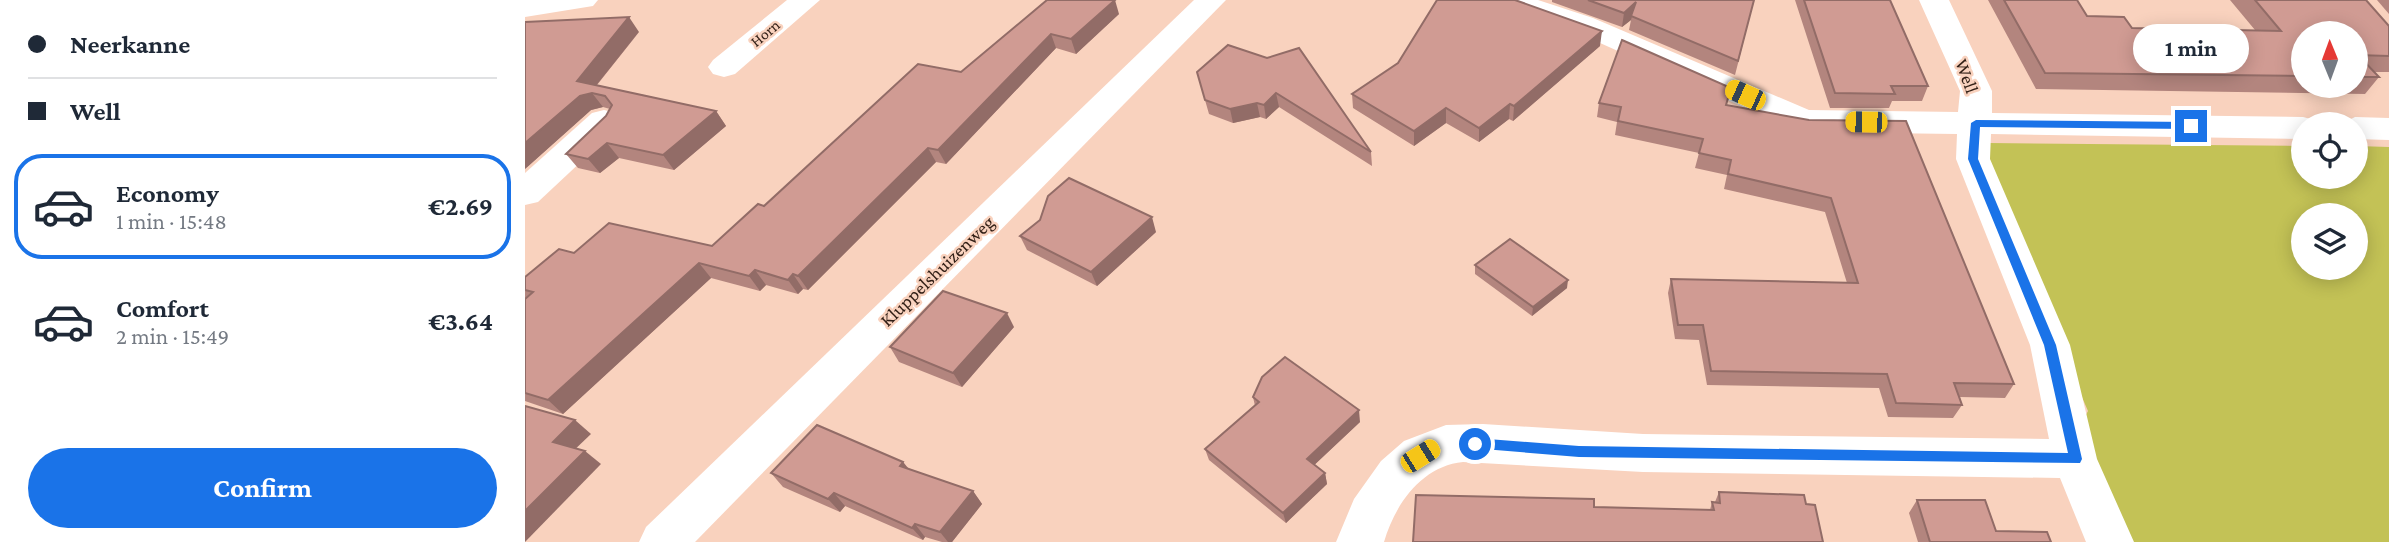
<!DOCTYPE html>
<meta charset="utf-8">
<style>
:root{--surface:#fff;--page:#f2f2f3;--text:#1f2937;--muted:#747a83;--line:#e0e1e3;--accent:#1a73e8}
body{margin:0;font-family:"Crimson Pro",serif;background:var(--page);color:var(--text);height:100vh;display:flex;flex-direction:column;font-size:26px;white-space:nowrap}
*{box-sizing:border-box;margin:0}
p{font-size:23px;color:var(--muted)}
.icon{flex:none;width:38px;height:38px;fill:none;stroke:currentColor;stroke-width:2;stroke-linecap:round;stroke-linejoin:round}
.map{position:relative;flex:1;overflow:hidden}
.drawer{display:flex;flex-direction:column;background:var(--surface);width:525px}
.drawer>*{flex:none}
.guide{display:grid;align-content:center;height:154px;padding:0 28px;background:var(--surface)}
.needle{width:46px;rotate:359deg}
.buttons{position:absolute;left:1766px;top:21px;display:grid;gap:14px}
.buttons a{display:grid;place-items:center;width:77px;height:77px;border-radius:50%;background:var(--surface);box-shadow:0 4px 18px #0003;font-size:35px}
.end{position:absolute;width:32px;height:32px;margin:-16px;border:9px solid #1a73e8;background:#fff;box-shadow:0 0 0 4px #fff}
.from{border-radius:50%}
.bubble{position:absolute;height:49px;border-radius:24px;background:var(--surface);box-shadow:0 4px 18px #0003;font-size:23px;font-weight:700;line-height:49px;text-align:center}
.car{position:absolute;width:21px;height:42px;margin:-21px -10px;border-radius:9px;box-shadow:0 0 5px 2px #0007;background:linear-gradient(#f5c518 24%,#345 0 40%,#f5c518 0 76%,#345 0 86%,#f5c518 0)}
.guide b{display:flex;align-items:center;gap:24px;height:66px;font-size:26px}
.guide b+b{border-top:2px solid var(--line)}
.guide i{width:18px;height:18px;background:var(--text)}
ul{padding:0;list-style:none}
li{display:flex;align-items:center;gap:21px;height:105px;margin:0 14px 10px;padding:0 14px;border:4px solid transparent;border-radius:28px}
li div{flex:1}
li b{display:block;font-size:26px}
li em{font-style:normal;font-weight:700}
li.current{border-color:var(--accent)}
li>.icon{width:63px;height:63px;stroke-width:1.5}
.cta{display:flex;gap:14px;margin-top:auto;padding:14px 28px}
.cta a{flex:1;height:80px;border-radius:42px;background:var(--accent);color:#fff;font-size:28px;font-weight:700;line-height:80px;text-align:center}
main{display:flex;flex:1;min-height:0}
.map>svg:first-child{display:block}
</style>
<main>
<section class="drawer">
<div class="guide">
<b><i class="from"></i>Neerkanne</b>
<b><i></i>Well</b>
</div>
<ul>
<li class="current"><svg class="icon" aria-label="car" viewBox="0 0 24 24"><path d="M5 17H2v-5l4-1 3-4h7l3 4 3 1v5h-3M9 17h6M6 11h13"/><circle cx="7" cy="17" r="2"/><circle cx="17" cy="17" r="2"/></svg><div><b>Economy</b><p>1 min · 15:48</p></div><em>€2.69</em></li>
<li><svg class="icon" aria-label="car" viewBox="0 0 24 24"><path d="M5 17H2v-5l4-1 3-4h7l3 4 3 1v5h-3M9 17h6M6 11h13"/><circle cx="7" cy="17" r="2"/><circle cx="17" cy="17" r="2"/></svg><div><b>Comfort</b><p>2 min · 15:49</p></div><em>€3.64</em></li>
</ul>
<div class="cta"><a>Confirm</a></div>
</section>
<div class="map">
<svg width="1864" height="542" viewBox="0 0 1864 542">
<rect width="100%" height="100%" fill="#f9d2be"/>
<path fill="#c3c256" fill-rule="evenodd" d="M 1463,143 L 1778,146 L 1778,177 L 1830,177 L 1831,146 L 1864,147 L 1864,542 L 1599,542 L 1551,434 L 1563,411 L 1461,176 ZM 1778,215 L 1830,215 L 1830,268 L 1778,268 Z"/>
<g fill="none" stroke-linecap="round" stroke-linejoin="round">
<g fill="#fff" fill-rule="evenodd">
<polygon points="0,0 73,0 68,6 0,17"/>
<polygon points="262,0 295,0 210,74 199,77 188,74 183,67 188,60"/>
<polygon points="669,0 701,0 170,542 114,542 121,527"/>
<path d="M 968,0 L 1013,0 L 1068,18 L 1284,110 L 1433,112 L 1435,91 L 1394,0 L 1424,0 L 1467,91 L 1467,113 L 1778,117 L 1790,120 L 1792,124 L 1778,124 L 1778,139 L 1466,134 L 1465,159 L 1545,345 L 1572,459 L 1609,542 L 1561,542 L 1535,478 L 1118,472 L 938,462 C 897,466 870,504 859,542 L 811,542 L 829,499 L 856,461 L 879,441 L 921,425 L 958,424 L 1118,434 L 1524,439 L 1505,345 L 1431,159 L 1432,134 L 1279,132 L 1267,129 L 1046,30 L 973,6 Z"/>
<polygon points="79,110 91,113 96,121 91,129 13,202 0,205 0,173 67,113"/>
<polygon points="1830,117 1864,118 1864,140 1830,139 1830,124 1816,124"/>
</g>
</g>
<g fill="#b3857e" fill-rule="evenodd">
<polygon points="522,0 594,14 551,54 531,48 421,164 411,162 283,290 278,289 273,294 241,285 235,291 186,278 38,414 0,401 0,277 49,253 187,246 239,206 436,72"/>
<polygon points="1027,0 1229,0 1210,75 1104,30 1106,20 1097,27 1027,2"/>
<polygon points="1270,0 1365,0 1403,86 1397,101 1367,101 1364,108 1305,108"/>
<path d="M 1463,0 L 1552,0 L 1562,16 L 1607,28 L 1730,30 L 1705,0 L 1841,0 L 1864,26 L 1864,72 L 1849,72 L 1854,77 L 1840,94 L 1511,89 ZM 1778,33 L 1830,33 L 1830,86 L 1778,86 Z"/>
<polygon points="1852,0 1864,0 1864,14"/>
<polygon points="114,32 72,85 191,111 201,126 149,170 94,158 75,173 53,168 41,154 81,116 85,109 78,107 66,110 0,169"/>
<polygon points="703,45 846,152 847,166 754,107 741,119 735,117 708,123 684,114 672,72"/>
<polygon points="1075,46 988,121 984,119 954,142 921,123 889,146 828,108 827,94"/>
<polygon points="1074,103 1202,105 1284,120 1489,384 1480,398 1435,397 1437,405 1428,418 1363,417 1354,388 1182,385 1174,340 1150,339 1143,293 1146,279 1322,283 1300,212 1199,189 1202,175 1170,168 1174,153 1090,135 1092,122 1072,117"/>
<polygon points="631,232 572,286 502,250 495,236"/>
<polygon points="950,265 1042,288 1007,316 950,274"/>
<polygon points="489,327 437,387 374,362 365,347"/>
<polygon points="728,397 835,422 789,465 800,473 802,484 761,523 684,460 680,449 730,406"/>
<polygon points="378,462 384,469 448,491 457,504 427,542 417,542 400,537 398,540 320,506 315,512 258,487 246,473"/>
<polygon points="1194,492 1281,504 1298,542 1069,507 1185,510 1187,502 1190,502"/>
<polygon points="1392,500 1471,531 1526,542 1393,542 1384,513"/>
</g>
<g fill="#926c67">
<polygon points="590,0 594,14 551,54 546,39"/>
<polygon points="1111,2 1106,20 1097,27 1099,13"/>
<polygon points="104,17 114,32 65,93 67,93 78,107 66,110 0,169 0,143"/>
<polygon points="1077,31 1075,46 988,121 989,106"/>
<polygon points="526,34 531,48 421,164 413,150"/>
<polygon points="751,93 754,107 741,119 739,105"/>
<polygon points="732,103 735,117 708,123 705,109"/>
<polygon points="985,104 984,119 954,142 954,128"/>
<polygon points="921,108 921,123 889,146 889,131"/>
<polygon points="191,111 201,126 149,170 138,155"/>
<polygon points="82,143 94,158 75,173 63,159"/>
<polygon points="403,148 411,162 283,290 273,276"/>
<polygon points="627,217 631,232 572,286 566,272"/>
<polygon points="174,263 186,278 38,414 23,400"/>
<polygon points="230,270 241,285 235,291 224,276"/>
<polygon points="268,274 278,289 273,294 263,280"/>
<polygon points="1043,280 1042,288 1007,316 1008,307"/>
<polygon points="482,313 489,327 437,387 428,373"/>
<polygon points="834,410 835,422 784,470 782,459"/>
<polygon points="50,420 66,434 44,455 28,442"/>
<polygon points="60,451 76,464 0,542 0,511"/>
<polygon points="378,462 388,475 375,466"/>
<polygon points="800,473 802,484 761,523 758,513"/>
<polygon points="448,491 457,504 427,542 423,542 415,532"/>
<polygon points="309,493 320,506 315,512 303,499"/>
<polygon points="390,524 400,537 398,540 387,528"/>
</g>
<g fill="#d09b93" stroke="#926c67" stroke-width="2">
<polygon points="522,0 590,0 546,39 526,34 413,150 403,148 273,276 268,274 263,280 230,270 224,276 174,263 23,400 0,393 0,299 8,292 0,290 0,277 34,249 49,253 84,223 187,246 233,204 239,206 393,64 436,72"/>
<polygon points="912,0 990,0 1077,31 989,106 985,104 954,128 921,108 889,131 827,94 873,63"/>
<polygon points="1063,0 1229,0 1213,61 1106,16 1111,2 1099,13"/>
<polygon points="1279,0 1365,0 1403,86 1366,86 1370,94 1310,93"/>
<polygon points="1479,0 1552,0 1562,16 1599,17 1607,28 1756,31 1730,0 1841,0 1864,26 1864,56 1833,55 1854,77 1830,77 1830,33 1778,33 1778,76 1520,73"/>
<polygon points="104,17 52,81 191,111 138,155 82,143 63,159 41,154 81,116 87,105 80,96 67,93 55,96 0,143 0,22"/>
<polygon points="1097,40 1206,88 1201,105 1284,120 1381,121 1489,384 1429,383 1437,405 1371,403 1362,374 1186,371 1178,325 1153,325 1146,279 1333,283 1306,198 1203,174 1206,160 1174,153 1178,139 1093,121 1096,107 1074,103"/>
<polygon points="703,45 742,58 774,48 846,152 751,93 739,105 732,103 705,109 680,100 672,72"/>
<polygon points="544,178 627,217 566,272 495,236 515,220 523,196"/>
<polygon points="985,239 1043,280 1008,307 950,265"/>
<polygon points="418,291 482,313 428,373 365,347"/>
<polygon points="760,357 834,410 782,459 800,473 758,513 680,449 734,402 728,397 737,377"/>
<polygon points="0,406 50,420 28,442 60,451 0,511"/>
<polygon points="292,425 378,462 375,466 448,491 415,532 390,524 387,528 309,493 303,499 246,473"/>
<polygon points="1194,492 1279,495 1281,504 1290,505 1298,542 888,542 891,495 1069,499 1069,507 1189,510 1187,502 1195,503"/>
<polygon points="1392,500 1460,500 1471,531 1522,532 1526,542 1405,542"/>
</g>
<polygon fill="#1a73e8" points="1451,120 1666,122 1671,126 1666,129 1455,127 1453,159 1531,345 1557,459 1555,463 1054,457 946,448 944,444 950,438 1054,446 1543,453 1519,345 1443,159 1446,123"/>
<g text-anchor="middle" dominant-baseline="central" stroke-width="5" stroke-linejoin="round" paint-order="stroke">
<g font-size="16" fill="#301e15" stroke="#f9d2be">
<text transform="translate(240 33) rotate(-40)">Horn</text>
</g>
<g font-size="19" fill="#301e15" stroke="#f9d2be">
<text transform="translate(1442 76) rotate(70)">Well</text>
<text transform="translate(412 271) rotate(-44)">Kluppelshuizenweg</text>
</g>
</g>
</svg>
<div class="buttons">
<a><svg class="needle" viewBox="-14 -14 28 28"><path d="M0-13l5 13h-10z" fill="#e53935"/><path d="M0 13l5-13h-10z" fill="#747a83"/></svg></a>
<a><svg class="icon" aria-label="locate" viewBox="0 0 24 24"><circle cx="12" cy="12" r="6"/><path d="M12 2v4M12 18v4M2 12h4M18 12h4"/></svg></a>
<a><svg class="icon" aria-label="layers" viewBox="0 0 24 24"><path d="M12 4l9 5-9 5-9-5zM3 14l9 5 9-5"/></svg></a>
</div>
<i class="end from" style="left:950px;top:444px"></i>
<i class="end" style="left:1666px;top:126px"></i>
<div class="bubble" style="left:1608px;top:24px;width:116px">1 min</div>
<i class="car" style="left:1220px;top:95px;rotate:294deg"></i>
<i class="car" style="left:1341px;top:122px;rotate:271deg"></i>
<i class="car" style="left:895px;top:456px;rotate:58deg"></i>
</div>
</main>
